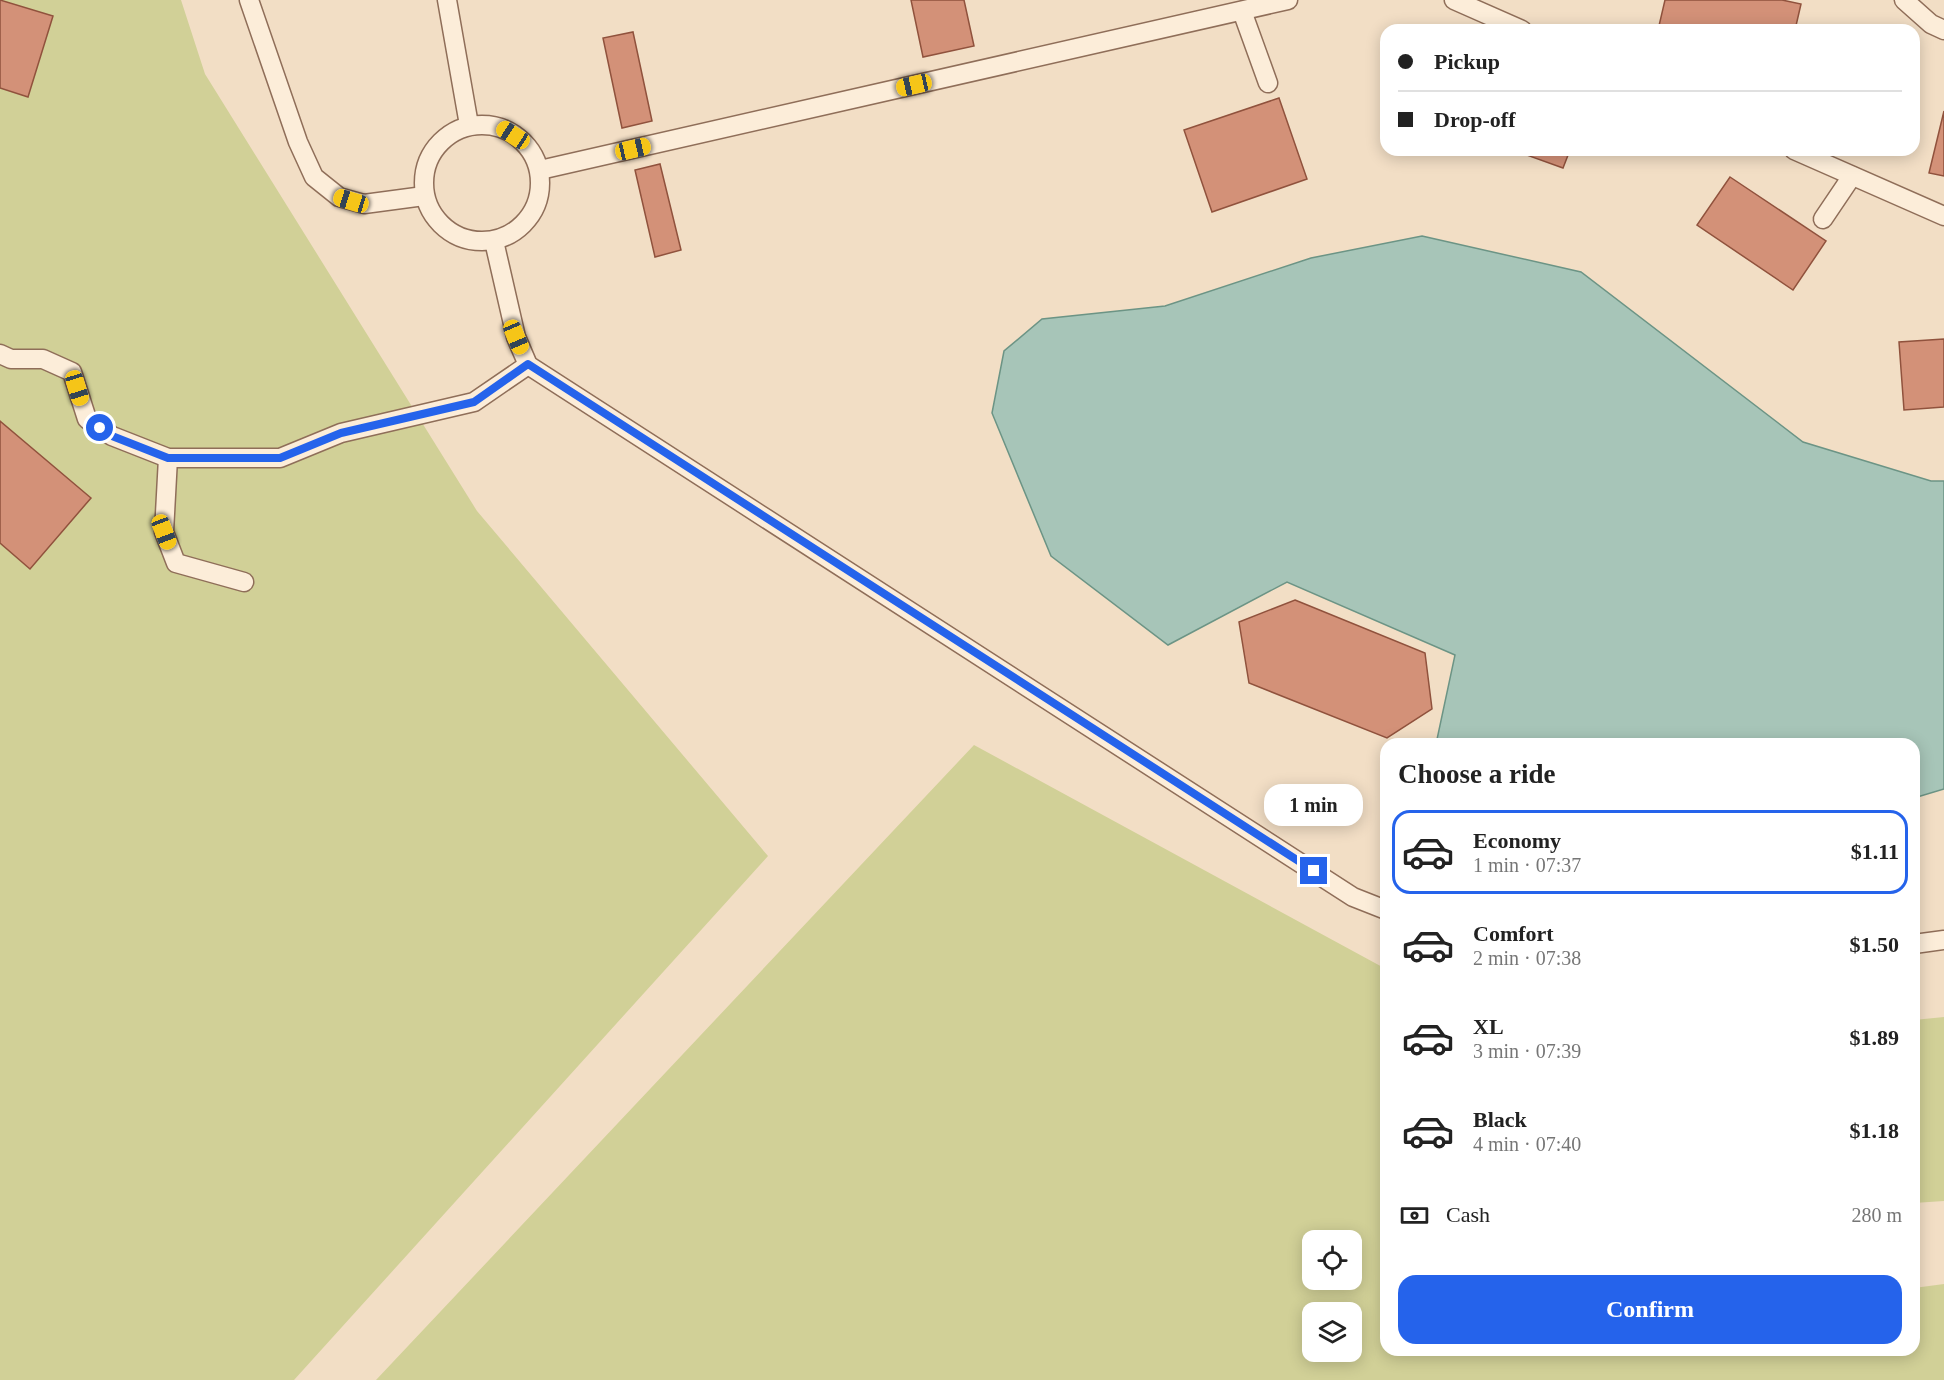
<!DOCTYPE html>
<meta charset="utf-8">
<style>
:root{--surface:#fff;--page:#f2f2f2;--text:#222;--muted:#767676;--line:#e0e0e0;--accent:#2563eb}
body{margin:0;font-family:Georgia,serif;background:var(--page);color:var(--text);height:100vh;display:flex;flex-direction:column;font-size:22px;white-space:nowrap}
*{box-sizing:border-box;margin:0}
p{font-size:20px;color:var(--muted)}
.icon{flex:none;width:33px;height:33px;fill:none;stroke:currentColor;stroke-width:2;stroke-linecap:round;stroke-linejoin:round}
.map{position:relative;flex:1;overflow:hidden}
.details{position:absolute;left:1380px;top:738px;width:540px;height:618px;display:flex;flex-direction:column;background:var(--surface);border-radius:18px;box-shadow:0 3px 15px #0003}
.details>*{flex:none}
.top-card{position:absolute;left:1380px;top:24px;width:540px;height:132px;border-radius:18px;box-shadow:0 3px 15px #0003;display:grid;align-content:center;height:132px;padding:0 18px;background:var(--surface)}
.tools{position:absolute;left:1302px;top:1230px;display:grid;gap:12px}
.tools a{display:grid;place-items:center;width:60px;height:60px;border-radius:12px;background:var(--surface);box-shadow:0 3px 15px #0003;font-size:30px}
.end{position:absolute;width:27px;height:27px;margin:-14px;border:8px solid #2563eb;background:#fff;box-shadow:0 0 0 3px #fff}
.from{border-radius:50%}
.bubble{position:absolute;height:42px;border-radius:18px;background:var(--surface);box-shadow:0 3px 15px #0003;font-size:20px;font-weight:800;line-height:42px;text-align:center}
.car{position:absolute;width:18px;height:36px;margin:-18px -9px;border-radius:8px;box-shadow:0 0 4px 2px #0007;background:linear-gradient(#f5c518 24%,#345 0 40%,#f5c518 0 76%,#345 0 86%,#f5c518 0)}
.top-card b{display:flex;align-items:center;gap:21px;height:57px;font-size:22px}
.top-card b+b{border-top:2px solid var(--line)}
.top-card i{width:15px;height:15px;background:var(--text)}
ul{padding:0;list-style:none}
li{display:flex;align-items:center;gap:18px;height:84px;margin:0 12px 9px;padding:0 6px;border:3px solid transparent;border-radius:18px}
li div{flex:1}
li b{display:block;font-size:22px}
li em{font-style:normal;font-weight:800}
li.selected{border-color:var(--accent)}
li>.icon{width:54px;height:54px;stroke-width:1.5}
h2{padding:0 18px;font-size:27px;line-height:72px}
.pay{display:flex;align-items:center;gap:15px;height:66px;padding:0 18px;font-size:22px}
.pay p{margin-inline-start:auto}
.cta{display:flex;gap:12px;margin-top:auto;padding:12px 18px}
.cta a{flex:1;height:69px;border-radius:18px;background:var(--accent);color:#fff;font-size:24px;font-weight:800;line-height:69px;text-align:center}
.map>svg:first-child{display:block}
</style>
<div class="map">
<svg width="1944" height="1380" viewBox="0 0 1944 1380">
<rect width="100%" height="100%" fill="#f2dec5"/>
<g fill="#d1d097" fill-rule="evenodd">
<polygon points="0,0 181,0 205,74 477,511 768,856 294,1380 0,1380"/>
<path d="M 974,745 L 1386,969 L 1386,1350 L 1914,1350 L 1914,1288 L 1944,1284 L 1944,1380 L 376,1380 ZM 1312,1240 L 1352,1240 L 1352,1280 L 1312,1280 ZM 1312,1312 L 1352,1312 L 1352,1352 L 1312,1352 Z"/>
<polygon points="1944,1017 1944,1201 1914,1203 1914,1020"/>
</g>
<polygon fill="#a7c5b8" stroke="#6c9485" stroke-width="1.5" points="1422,236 1581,272 1803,442 1931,481 1944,481 1944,789 1914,798 1914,744 1436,744 1455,655 1287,582 1168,645 1051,556 992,413 1004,351 1042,319 1165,306 1311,258"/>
<g fill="#d39178" stroke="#90523d" stroke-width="1.5">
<polygon points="0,0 53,16 28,97 0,88"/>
<polygon points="911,0 964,0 974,46 923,57"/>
<polygon points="1665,0 1782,0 1801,4 1795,30 1658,30"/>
<polygon points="633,32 652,121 622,128 603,38"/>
<polygon points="1279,98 1307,179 1212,212 1184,130"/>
<polygon points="1944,111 1944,176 1929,173"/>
<polygon points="1513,150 1570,150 1563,168"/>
<polygon points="660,164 681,250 655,257 635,170"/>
<polygon points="1730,177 1826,241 1793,290 1697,225"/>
<polygon points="1944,339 1944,407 1904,410 1899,342"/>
<polygon points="0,421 91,498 30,569 0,543"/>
<polygon points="1295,600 1425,653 1432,709 1387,738 1249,683 1239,622"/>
</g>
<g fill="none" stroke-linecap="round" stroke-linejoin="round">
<defs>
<g id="service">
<polyline points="249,0 298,142 314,177 339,197 364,204 424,196"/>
<polyline points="447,0 469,125"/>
<polyline points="1454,0 1522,30"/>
<polyline points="1904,0 1931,24 1944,30"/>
<polyline points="1242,11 1268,83"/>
<circle cx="482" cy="183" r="58"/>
<polyline points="1794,150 1944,216"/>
<polyline points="540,170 1288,0"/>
<polyline points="1823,219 1852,176"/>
<polyline points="494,241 516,337 528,365 1353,897 1386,910"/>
<polyline points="0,354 11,359 43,359 72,372 87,419 112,436 168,458 280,458 341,433 474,402 528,365"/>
<polyline points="168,458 164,532 176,563 244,582"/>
<polyline points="1914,944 1944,940"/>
</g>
</defs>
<use href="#service" stroke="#8f6e59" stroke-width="21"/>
<use href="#service" stroke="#fcedd9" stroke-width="18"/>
</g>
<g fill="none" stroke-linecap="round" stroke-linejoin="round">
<polyline stroke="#2563eb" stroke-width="8" points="100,428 112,436 168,458 280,458 341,433 474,402 528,364 1314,871"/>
</g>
</svg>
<div class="tools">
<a><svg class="icon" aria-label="locate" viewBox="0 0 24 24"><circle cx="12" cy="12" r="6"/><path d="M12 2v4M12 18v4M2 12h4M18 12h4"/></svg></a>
<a><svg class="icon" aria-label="layers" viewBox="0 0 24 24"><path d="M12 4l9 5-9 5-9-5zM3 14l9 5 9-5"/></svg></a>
</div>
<i class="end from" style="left:100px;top:428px"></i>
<i class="end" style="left:1314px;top:871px"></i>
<div class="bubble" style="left:1264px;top:784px;width:99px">1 min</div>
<i class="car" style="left:914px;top:85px;rotate:257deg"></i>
<i class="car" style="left:513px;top:135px;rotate:303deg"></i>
<i class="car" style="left:633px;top:149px;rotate:77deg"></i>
<i class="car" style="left:351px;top:201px;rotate:287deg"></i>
<i class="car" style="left:516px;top:337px;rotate:157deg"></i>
<i class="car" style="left:77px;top:388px;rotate:163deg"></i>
<i class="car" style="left:164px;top:532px;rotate:159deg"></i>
<div class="top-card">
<b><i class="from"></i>Pickup</b>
<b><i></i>Drop-off</b>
</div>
<section class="details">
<h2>Choose a ride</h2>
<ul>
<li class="selected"><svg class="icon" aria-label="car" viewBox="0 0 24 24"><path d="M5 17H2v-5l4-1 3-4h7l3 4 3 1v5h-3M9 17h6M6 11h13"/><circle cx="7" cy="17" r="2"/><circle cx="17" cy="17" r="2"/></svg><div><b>Economy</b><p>1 min · 07:37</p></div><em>$1.11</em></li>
<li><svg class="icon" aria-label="car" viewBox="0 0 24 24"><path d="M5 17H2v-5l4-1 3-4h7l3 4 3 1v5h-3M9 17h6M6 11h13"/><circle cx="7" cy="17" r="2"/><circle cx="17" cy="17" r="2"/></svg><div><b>Comfort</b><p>2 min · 07:38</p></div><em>$1.50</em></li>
<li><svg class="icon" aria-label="car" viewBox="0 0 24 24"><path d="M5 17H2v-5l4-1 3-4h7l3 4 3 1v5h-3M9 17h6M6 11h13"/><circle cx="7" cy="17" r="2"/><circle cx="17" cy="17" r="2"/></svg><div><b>XL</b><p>3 min · 07:39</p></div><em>$1.89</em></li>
<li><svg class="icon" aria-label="car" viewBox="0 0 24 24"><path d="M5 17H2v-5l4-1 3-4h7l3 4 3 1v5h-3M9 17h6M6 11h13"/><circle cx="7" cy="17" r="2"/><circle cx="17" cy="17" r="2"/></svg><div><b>Black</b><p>4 min · 07:40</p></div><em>$1.18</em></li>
</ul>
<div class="pay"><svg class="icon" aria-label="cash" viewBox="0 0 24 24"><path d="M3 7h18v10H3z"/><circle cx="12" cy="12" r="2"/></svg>Cash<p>280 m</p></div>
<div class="cta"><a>Confirm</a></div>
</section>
</div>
